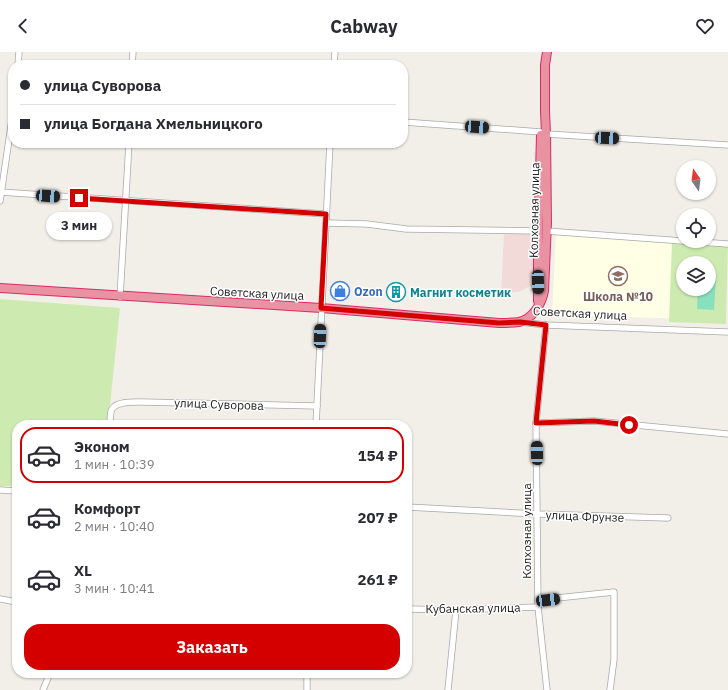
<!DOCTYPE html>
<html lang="ru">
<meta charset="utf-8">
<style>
:root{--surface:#fff;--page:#f7f7f7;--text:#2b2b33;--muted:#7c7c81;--line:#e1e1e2;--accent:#d40000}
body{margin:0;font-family:"IBM Plex Sans",sans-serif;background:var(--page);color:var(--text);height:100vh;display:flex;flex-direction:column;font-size:15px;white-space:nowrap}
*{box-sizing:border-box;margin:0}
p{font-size:13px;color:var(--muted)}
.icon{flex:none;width:22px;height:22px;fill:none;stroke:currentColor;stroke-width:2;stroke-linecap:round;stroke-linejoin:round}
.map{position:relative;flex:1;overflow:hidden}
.sheet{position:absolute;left:12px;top:368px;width:400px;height:258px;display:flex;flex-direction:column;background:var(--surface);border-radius:16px;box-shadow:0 1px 3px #0004}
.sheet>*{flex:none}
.guide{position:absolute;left:8px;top:8px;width:400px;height:88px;border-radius:16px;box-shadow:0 1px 3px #0004;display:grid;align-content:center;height:88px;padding:0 12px;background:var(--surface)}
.needle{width:26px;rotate:346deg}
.buttons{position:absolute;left:676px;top:108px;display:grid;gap:8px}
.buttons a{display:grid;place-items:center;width:40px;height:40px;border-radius:50%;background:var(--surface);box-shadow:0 1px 3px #0004;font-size:20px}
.end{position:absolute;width:18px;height:18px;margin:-9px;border:5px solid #d40000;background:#fff;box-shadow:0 0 0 2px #fff}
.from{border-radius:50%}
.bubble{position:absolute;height:28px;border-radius:14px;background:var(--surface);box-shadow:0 1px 3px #0004;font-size:13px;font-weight:800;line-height:28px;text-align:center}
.car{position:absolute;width:12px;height:24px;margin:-12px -6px;border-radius:5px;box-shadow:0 0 3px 1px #0007;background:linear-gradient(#222 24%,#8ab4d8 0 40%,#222 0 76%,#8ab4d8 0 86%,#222 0)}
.guide b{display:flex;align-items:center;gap:14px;height:38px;font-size:15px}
.guide b+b{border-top:1px solid var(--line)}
.guide i{width:10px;height:10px;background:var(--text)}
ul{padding:7px 0 0;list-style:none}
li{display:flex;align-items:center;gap:12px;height:56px;margin:0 8px 6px;padding:0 4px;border:2px solid transparent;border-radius:16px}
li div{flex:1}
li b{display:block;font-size:15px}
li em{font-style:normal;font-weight:800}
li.current{border-color:var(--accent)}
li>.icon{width:36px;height:36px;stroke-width:1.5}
.action{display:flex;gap:8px;margin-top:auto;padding:8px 12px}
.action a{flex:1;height:46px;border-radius:16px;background:var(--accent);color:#fff;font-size:16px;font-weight:800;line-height:46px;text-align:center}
header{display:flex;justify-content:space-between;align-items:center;height:52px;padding:0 12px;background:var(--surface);font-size:18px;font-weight:800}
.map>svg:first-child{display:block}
</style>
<header><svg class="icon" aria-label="back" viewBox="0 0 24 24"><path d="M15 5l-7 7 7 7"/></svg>Cabway<svg class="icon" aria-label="heart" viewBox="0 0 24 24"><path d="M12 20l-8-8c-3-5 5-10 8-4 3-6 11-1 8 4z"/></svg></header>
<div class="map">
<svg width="728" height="638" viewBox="0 0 728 638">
<rect width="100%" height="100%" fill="#f2efe9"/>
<polygon fill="#f2dad9" points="504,181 538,182 536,229 532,233 521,239 501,243"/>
<path fill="#ffffe5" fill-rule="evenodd" d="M 556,182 L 728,194 L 726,268 L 552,263 ZM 683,211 L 709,211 L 709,237 L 683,237 Z"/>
<g fill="#cdebb0" fill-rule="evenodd">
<path d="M 672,190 L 728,194 L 726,272 L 669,270 ZM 683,211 L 709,211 L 709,237 L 683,237 Z"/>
<polygon points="0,247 120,256 108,373 17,373 17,434 0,434"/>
</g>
<polygon fill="#88e0be" points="709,227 716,227 714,258 697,257 698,237 709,237"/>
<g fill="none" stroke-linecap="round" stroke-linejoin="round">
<defs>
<g id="minor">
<polyline points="18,13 19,0"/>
<polyline points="132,13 133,0"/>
<polyline points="334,13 335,0"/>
<polyline points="403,70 541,80"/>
<polyline points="546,82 728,93"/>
<polyline points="0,140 326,162"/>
<polyline points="0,149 13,60"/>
<polyline points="326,171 367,172 406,177 538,179"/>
<polyline points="546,179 683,189"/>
<polyline points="685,189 728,192"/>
<polyline points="120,245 129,91"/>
<polyline points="520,270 546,273 728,280"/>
<polyline points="546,273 536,371 538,555 547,638"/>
<polyline points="536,371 594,369 728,382"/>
<path d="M 110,373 C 110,368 110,361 112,357 C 117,349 134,350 142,350 L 317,354"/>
<polyline points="316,373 330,91"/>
<polyline points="0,438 17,439"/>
<polyline points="407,455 538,462 668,466"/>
<polyline points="0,547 17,550"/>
<polyline points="538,548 614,540 614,607 610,638"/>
<polyline points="407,557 456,558 538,555"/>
<polyline points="43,638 50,621"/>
<polyline points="307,638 307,621"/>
<polyline points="448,638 456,558"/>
</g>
<g id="highway">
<path d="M 0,236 L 321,256 L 499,271 C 505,271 513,271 519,270 C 533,267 542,251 544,239 L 547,171 L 546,82 L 545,59 L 545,13 L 547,0"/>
<polyline points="538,249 538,194 541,83"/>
</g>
</defs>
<use href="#minor" stroke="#a9a9a9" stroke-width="7"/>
<use href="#highway" stroke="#dc2a67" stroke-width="10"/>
<use href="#minor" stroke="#fff" stroke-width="5.5"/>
<use href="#highway" stroke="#e892a2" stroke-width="8"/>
</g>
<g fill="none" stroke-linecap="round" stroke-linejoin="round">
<polyline stroke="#d40000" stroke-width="5" points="79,146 326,162 321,256 499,271 520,270 546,273 536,371 594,369 629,373"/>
</g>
<defs>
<symbol id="school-ring" viewBox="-11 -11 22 22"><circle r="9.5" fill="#fff" stroke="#8d6e63" stroke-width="1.5"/><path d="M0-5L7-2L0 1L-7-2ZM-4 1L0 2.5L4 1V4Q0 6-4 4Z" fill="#8d6e63"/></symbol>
<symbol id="shop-ring" viewBox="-11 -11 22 22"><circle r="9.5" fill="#fff" stroke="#3f7fe0" stroke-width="1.5"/><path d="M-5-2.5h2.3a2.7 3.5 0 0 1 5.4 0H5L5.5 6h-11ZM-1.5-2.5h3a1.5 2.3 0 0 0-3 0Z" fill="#3f7fe0"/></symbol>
<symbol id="building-ring" viewBox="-11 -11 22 22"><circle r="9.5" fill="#fff" stroke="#0f9aa8" stroke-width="1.5"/><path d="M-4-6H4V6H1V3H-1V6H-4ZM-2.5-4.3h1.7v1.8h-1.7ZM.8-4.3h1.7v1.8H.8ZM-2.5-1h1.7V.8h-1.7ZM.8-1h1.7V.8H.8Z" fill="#0f9aa8"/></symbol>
</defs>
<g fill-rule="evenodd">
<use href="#school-ring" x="607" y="213" width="22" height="22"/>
<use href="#shop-ring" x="329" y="228" width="22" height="22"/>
<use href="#building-ring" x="385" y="229" width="22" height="22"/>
</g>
<g text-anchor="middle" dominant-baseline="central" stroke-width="3" stroke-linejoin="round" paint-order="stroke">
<g font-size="12" fill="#222" stroke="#fff">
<text transform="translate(534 158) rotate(-89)">Колхозная улица</text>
<text transform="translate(257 241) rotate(3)">Советская улица</text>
<text transform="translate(580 261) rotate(3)">Советская улица</text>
<text transform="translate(219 352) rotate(2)">улица Суворова</text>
<text transform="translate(585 464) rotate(2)">улица Фрунзе</text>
<text transform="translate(526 479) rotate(-90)">Колхозная улица</text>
<text transform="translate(473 556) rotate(-1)">Кубанская улица</text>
</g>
<g font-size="12" font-weight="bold" fill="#366cbe" stroke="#fff" text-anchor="start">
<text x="354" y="239">Ozon</text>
</g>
<g font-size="12" font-weight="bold" fill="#0d838f" stroke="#fff" text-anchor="start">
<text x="410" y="240">Магнит косметик</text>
</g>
<g font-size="12" font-weight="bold" fill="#785e54" stroke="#fff">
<text x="618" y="244">Школа №10</text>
</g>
</g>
</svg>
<div class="buttons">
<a><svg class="needle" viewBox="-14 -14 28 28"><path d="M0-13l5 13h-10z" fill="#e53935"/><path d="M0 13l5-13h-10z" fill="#7c7c81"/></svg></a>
<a><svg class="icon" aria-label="locate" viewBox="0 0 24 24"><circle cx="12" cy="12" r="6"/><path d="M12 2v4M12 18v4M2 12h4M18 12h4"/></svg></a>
<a><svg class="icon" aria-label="layers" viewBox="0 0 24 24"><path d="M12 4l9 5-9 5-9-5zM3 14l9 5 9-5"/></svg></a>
</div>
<i class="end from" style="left:629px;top:373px"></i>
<i class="end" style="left:79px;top:146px"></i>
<div class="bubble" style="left:46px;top:160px;width:66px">3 мин</div>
<i class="car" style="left:477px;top:75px;rotate:94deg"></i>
<i class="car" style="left:607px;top:86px;rotate:93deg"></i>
<i class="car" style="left:48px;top:144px;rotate:94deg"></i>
<i class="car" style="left:538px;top:230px;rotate:178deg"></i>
<i class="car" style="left:320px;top:284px;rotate:2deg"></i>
<i class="car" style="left:537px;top:401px;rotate:359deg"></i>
<i class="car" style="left:548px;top:548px;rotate:83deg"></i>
<div class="guide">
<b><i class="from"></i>улица Суворова</b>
<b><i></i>улица Богдана Хмельницкого</b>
</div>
<section class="sheet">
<ul>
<li class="current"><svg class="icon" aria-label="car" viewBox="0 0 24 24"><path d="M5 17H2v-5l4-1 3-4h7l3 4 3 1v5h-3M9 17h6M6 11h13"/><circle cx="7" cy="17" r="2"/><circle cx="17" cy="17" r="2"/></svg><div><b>Эконом</b><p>1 мин · 10:39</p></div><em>154 ₽</em></li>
<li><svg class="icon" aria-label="car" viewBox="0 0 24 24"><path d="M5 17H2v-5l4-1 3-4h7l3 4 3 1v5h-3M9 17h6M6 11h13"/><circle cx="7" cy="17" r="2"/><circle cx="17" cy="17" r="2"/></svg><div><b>Комфорт</b><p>2 мин · 10:40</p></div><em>207 ₽</em></li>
<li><svg class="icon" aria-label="car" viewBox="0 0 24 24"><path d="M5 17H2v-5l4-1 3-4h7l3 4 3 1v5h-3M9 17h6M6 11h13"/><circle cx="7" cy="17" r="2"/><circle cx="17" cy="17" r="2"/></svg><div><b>XL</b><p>3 мин · 10:41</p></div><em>261 ₽</em></li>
</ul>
<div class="action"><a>Заказать</a></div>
</section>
</div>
